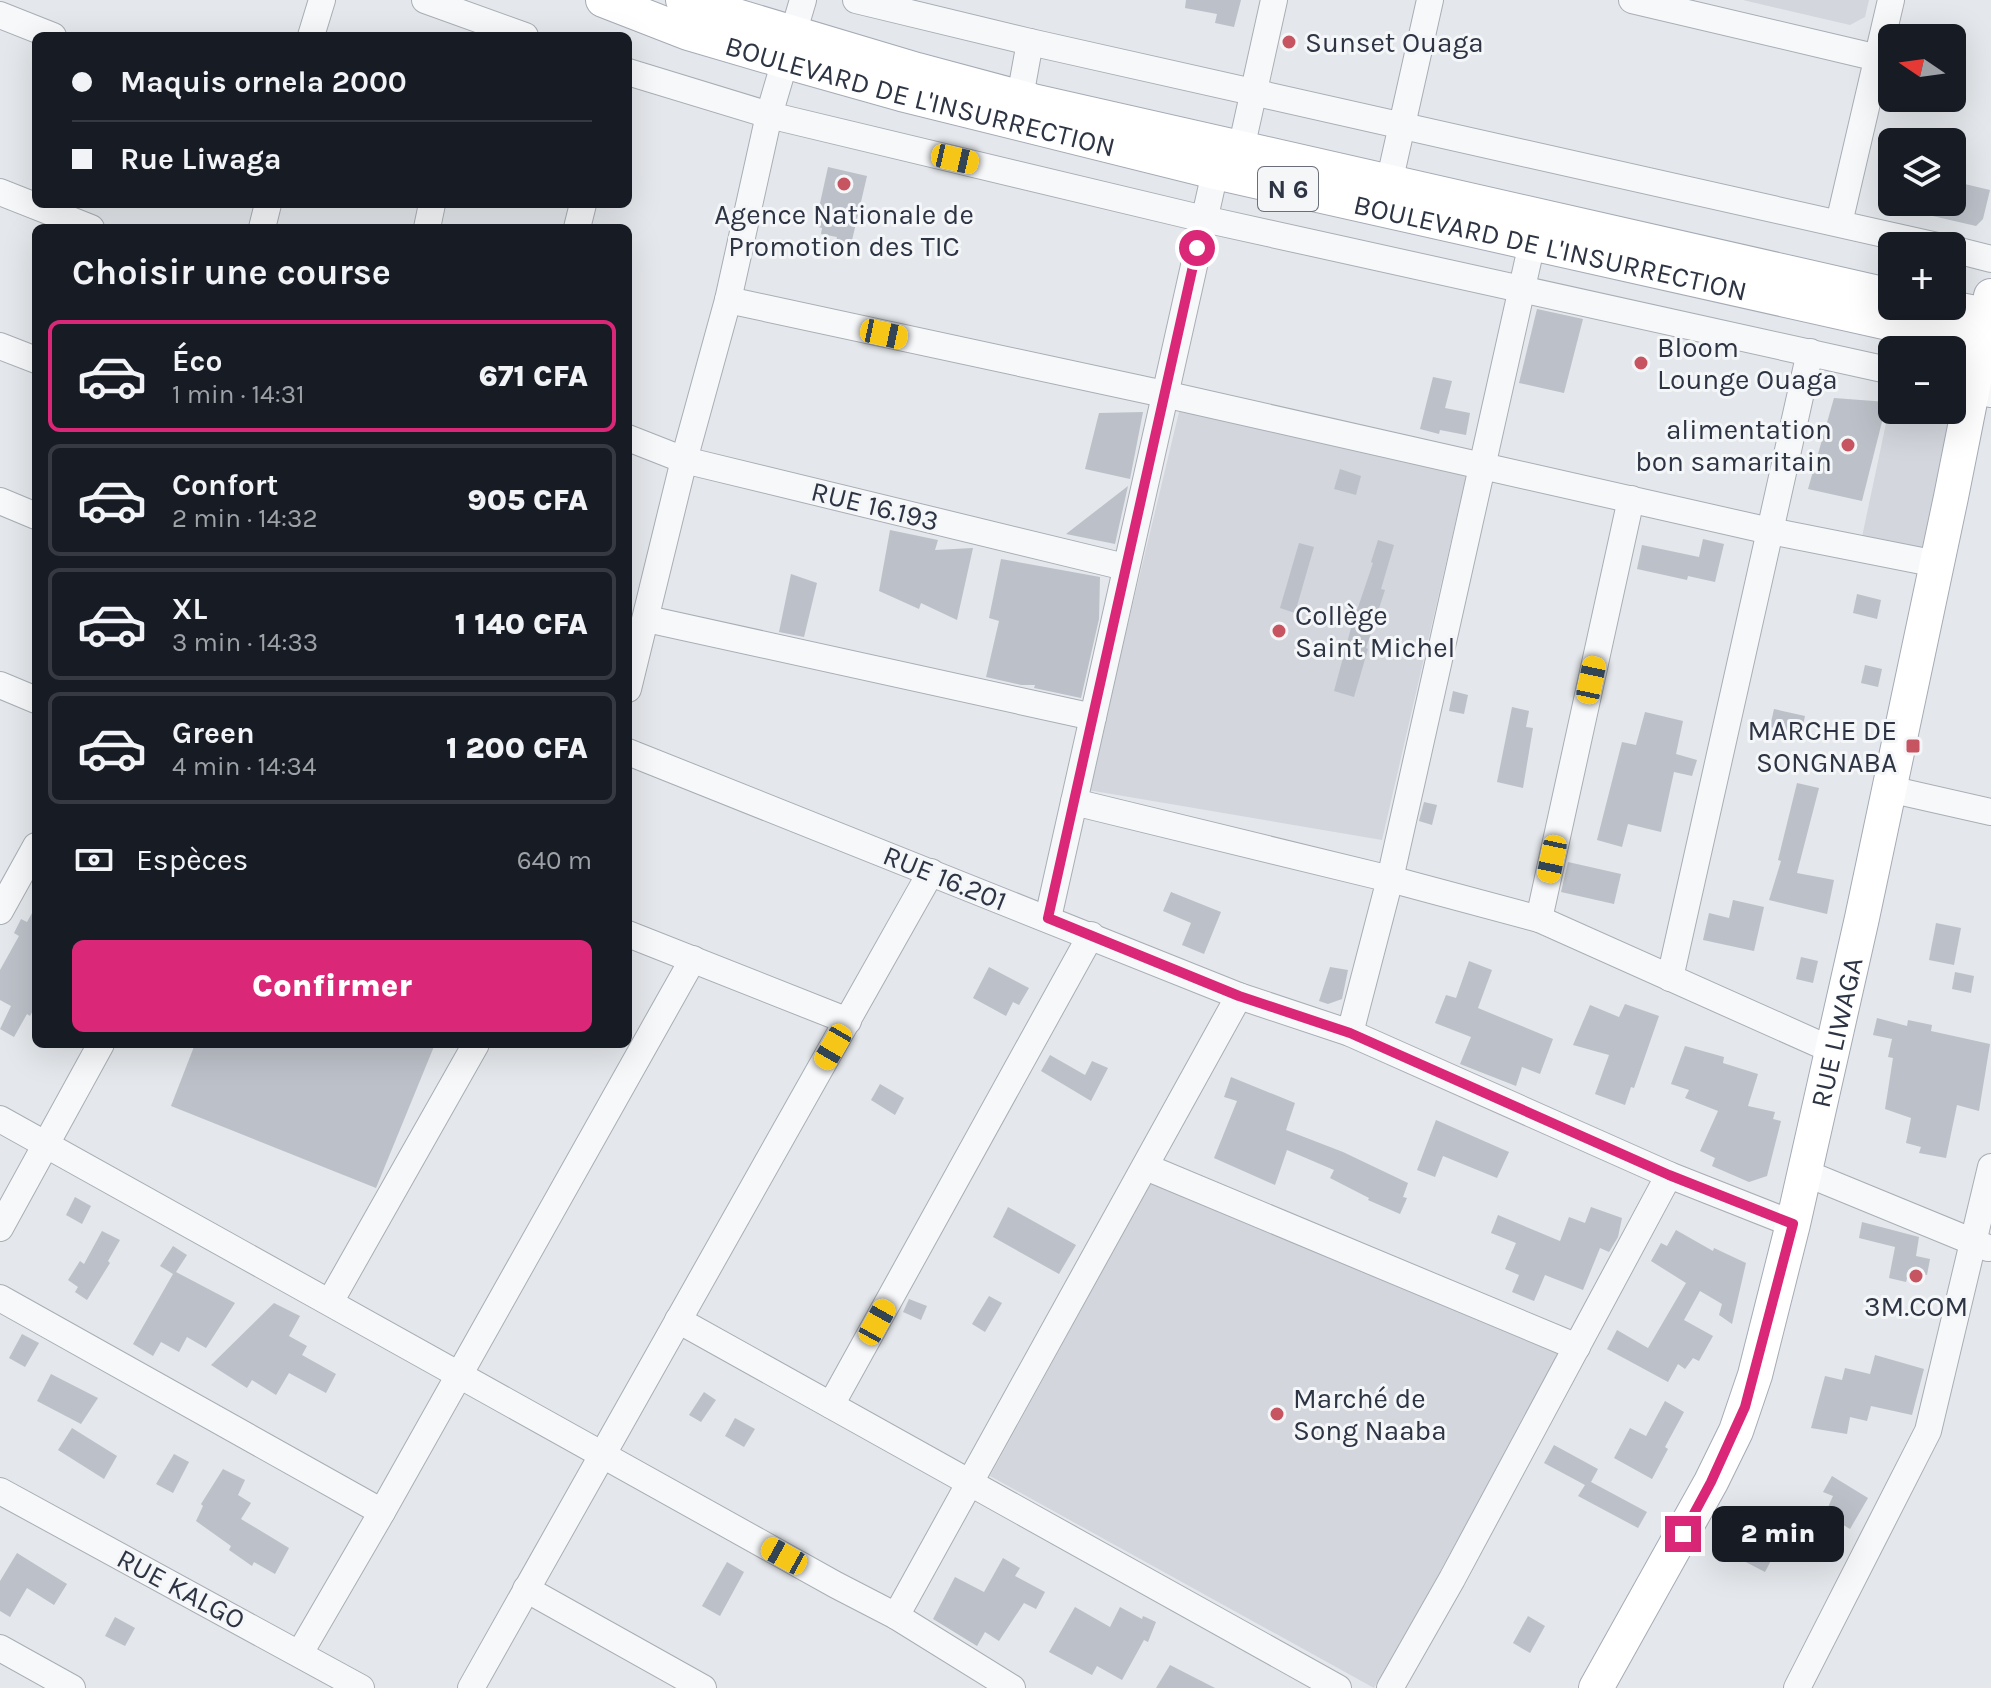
<!DOCTYPE html>
<html lang="fr">
<meta charset="utf-8">
<style>
:root{--surface:#171b24;--page:#20242c;--text:#f1f3f6;--muted:#9ea1a6;--line:#363941;--accent:#db2777}
body{margin:0;font-family:Karla,sans-serif;background:var(--page);color:var(--text);height:100vh;display:flex;flex-direction:column;font-size:30px;white-space:nowrap}
*{box-sizing:border-box;margin:0}
p{font-size:26px;color:var(--muted)}
.icon{flex:none;width:44px;height:44px;fill:none;stroke:currentColor;stroke-width:2;stroke-linecap:round;stroke-linejoin:round}
.map{position:relative;flex:1;overflow:hidden}
.sheet{position:absolute;left:32px;top:224px;width:600px;height:824px;display:flex;flex-direction:column;background:var(--surface);border-radius:12px;box-shadow:0 8px 32px #0002}
.sheet>*{flex:none}
.top-card{position:absolute;left:32px;top:32px;width:600px;height:176px;border-radius:12px;box-shadow:0 8px 32px #0002;display:grid;align-content:center;height:176px;padding:0 40px;background:var(--surface)}
.needle{width:52px;rotate:283deg}
.controls{position:absolute;left:1878px;top:24px;display:grid;gap:16px}
.controls a{display:grid;place-items:center;width:88px;height:88px;border-radius:12px;background:var(--surface);box-shadow:0 8px 32px #0002;font-size:40px}
.end{position:absolute;width:36px;height:36px;margin:-18px;border:10px solid #db2777;background:#fff;box-shadow:0 0 0 4px #fff}
.from{border-radius:50%}
.bubble{position:absolute;height:56px;border-radius:12px;background:var(--surface);box-shadow:0 8px 32px #0002;font-size:26px;font-weight:800;line-height:56px;text-align:center}
.car{position:absolute;width:24px;height:48px;margin:-24px -12px;border-radius:10px;box-shadow:0 0 6px 2px #0007;background:linear-gradient(#f5c518 24%,#345 0 40%,#f5c518 0 76%,#345 0 86%,#f5c518 0)}
.top-card b{display:flex;align-items:center;gap:28px;height:76px;font-size:30px}
.top-card b+b{border-top:2px solid var(--line)}
.top-card i{width:20px;height:20px;background:var(--text)}
ul{padding:0;list-style:none}
li{display:flex;align-items:center;gap:24px;height:112px;margin:0 16px 12px;padding:0 24px;border:4px solid var(--line);border-radius:12px}
li div{flex:1}
li b{display:block;font-size:30px}
li em{font-style:normal;font-weight:800}
li.current{border-color:var(--accent)}
li>.icon{width:72px;height:72px;stroke-width:1.5}
h2{padding:0 40px;font-size:36px;line-height:96px}
.pay{display:flex;align-items:center;gap:20px;height:88px;padding:0 40px;font-size:30px}
.pay p{margin-inline-start:auto}
.button{display:flex;gap:16px;margin-top:auto;padding:16px 40px}
.button a{flex:1;height:92px;border-radius:12px;background:var(--accent);color:#fff;font-size:32px;font-weight:800;line-height:92px;text-align:center}
.map>svg:first-child{display:block}
</style>
<div class="map">
<svg width="1991" height="1688" viewBox="0 0 1991 1688">
<rect width="100%" height="100%" fill="#e4e7eb"/>
<g fill="#d3d6dd">
<polygon points="1743,0 1869,0 1865,17 1850,25"/>
<polygon points="1892,395 1892,410 1952,410 1952,395 1964,398 1932,552 1862,537"/>
<polygon points="1180,408 1467,472 1382,840 1088,790"/>
<polygon points="1154,1177 1566,1352 1374,1688 990,1476"/>
</g>
<g fill="#bcc0c8">
<polygon points="1186,0 1241,0 1234,27 1215,23 1217,14 1185,8"/>
<polygon points="828,167 867,176 850,249 835,246 837,237 821,234 822,228 815,226"/>
<polygon points="1952,181 1990,190 1983,219 1976,226 1898,208 1899,202 1952,202"/>
<polygon points="1537,309 1583,319 1564,393 1519,383"/>
<polygon points="1433,377 1452,381 1445,408 1470,413 1466,435 1440,430 1439,434 1420,429"/>
<polygon points="1834,398 1887,402 1862,501 1808,489"/>
<polygon points="1143,412 1130,479 1085,469 1099,413"/>
<polygon points="1340,469 1361,476 1356,495 1334,489"/>
<polygon points="1128,486 1115,544 1066,534"/>
<polygon points="890,530 938,540 935,550 973,548 957,620 921,603 919,609 879,591"/>
<polygon points="1703,539 1724,544 1715,582 1688,576 1687,580 1637,569 1642,545 1699,557"/>
<polygon points="1378,540 1394,545 1381,589 1385,590 1366,648 1368,649 1354,697 1334,691 1351,628 1373,563 1371,562"/>
<polygon points="1299,543 1314,547 1295,613 1280,608"/>
<polygon points="1001,559 1100,577 1099,619 1081,698 1034,688 1035,685 1021,685 986,677 999,621 989,618"/>
<polygon points="791,574 817,583 804,637 779,632"/>
<polygon points="1857,594 1881,600 1877,619 1853,613"/>
<polygon points="1865,665 1882,669 1878,687 1861,683"/>
<polygon points="1453,691 1468,695 1464,714 1449,711"/>
<polygon points="1512,707 1529,711 1526,727 1533,728 1523,788 1497,782"/>
<polygon points="1774,709 1805,716 1801,734 1770,727"/>
<polygon points="1645,712 1683,721 1676,754 1697,760 1692,776 1674,772 1661,832 1628,824 1622,847 1597,840 1622,742 1636,745"/>
<polygon points="1797,783 1819,788 1797,873 1834,880 1827,914 1769,900 1781,861 1778,860"/>
<polygon points="1424,802 1437,805 1432,825 1419,821"/>
<polygon points="1568,862 1621,874 1614,904 1561,892"/>
<polygon points="1171,892 1221,912 1204,954 1182,945 1191,923 1163,911"/>
<polygon points="1733,900 1764,907 1754,951 1703,940 1709,913 1729,918"/>
<polygon points="36,906 36,1005 30,1016 27,1014 14,1037 0,1029 11,1006 0,1000 0,970 19,936 14,933 21,919 27,922"/>
<polygon points="1936,923 1961,928 1954,965 1929,960"/>
<polygon points="1801,957 1818,961 1813,983 1796,979"/>
<polygon points="1469,961 1492,970 1478,1008 1553,1039 1540,1074 1522,1067 1516,1086 1460,1064 1471,1037 1435,1023 1446,995 1456,998"/>
<polygon points="989,967 1029,988 1019,1005 1013,1002 1006,1016 973,998"/>
<polygon points="1330,967 1348,970 1342,999 1328,1004 1319,1001"/>
<polygon points="1955,972 1974,976 1971,993 1952,989"/>
<polygon points="1625,1004 1659,1016 1634,1088 1631,1087 1625,1105 1595,1094 1609,1055 1573,1045 1590,1005 1619,1017"/>
<polygon points="1877,1018 1907,1026 1908,1020 1932,1025 1931,1031 1990,1044 1979,1111 1957,1105 1946,1158 1919,1153 1921,1147 1906,1143 1911,1118 1885,1109 1893,1058 1888,1057 1892,1039 1873,1035"/>
<polygon points="195,1044 435,1044 376,1188 171,1106"/>
<polygon points="1685,1046 1724,1057 1723,1063 1758,1074 1748,1106 1775,1112 1773,1119 1781,1121 1767,1176 1749,1182 1712,1166 1715,1158 1700,1151 1718,1111 1685,1098 1689,1090 1671,1084"/>
<polygon points="1050,1055 1085,1075 1092,1061 1108,1068 1091,1101 1041,1071"/>
<polygon points="1231,1077 1295,1103 1286,1130 1343,1152 1408,1183 1403,1197 1407,1198 1400,1214 1368,1200 1369,1198 1330,1178 1334,1170 1287,1150 1275,1185 1214,1158 1237,1101 1224,1097"/>
<polygon points="880,1084 904,1098 895,1115 871,1100"/>
<polygon points="1436,1120 1509,1152 1497,1178 1443,1156 1435,1177 1417,1170"/>
<polygon points="75,1197 91,1206 82,1224 66,1215"/>
<polygon points="1008,1207 1076,1245 1059,1274 993,1237"/>
<polygon points="1591,1207 1622,1218 1618,1237 1609,1252 1600,1248 1583,1290 1545,1275 1534,1301 1512,1292 1519,1275 1505,1269 1516,1243 1491,1233 1498,1215 1560,1241 1569,1217 1585,1223"/>
<polygon points="1862,1222 1919,1237 1916,1256 1930,1259 1927,1275 1909,1271 1906,1282 1889,1278 1895,1247 1859,1238"/>
<polygon points="1676,1230 1713,1251 1714,1248 1746,1263 1732,1324 1719,1315 1722,1304 1700,1291 1684,1320 1713,1336 1699,1361 1693,1358 1685,1369 1678,1364 1668,1382 1607,1349 1617,1330 1648,1348 1686,1283 1651,1261 1661,1243 1667,1246"/>
<polygon points="102,1231 120,1240 108,1261 110,1263 87,1300 75,1292 78,1287 68,1280 80,1261 84,1264"/>
<polygon points="173,1246 187,1255 176,1272 235,1303 206,1348 187,1337 179,1352 161,1342 153,1356 133,1344 173,1274 160,1266"/>
<polygon points="989,1296 1002,1303 985,1332 972,1324"/>
<polygon points="909,1299 927,1306 921,1320 903,1312"/>
<polygon points="274,1303 300,1316 289,1336 307,1346 302,1355 336,1374 326,1393 289,1373 276,1395 252,1380 247,1388 211,1365"/>
<polygon points="22,1334 39,1343 25,1367 9,1358"/>
<polygon points="1875,1355 1924,1369 1912,1415 1871,1406 1867,1421 1850,1417 1847,1434 1811,1428 1825,1376 1842,1380 1845,1368 1870,1374"/>
<polygon points="51,1374 98,1398 81,1424 37,1401"/>
<polygon points="704,1392 716,1400 701,1422 689,1415"/>
<polygon points="1665,1401 1684,1412 1665,1447 1668,1449 1652,1479 1614,1458 1630,1428 1646,1436"/>
<polygon points="735,1418 755,1429 744,1447 725,1436"/>
<polygon points="72,1428 117,1456 104,1479 58,1450"/>
<polygon points="1554,1445 1598,1469 1591,1482 1647,1512 1638,1528 1578,1496 1585,1485 1544,1463"/>
<polygon points="174,1454 189,1462 173,1493 156,1484"/>
<polygon points="223,1469 245,1480 238,1495 251,1503 241,1519 289,1548 275,1574 254,1562 252,1566 229,1550 231,1546 196,1521 203,1506 201,1504"/>
<polygon points="1832,1476 1868,1498 1850,1529 1825,1514 1833,1496 1823,1492"/>
<polygon points="1753,1536 1777,1549 1765,1572 1740,1559"/>
<polygon points="17,1553 67,1584 54,1605 27,1588 10,1617 0,1611 0,1581"/>
<polygon points="1003,1558 1020,1568 1015,1576 1045,1592 1036,1609 1024,1603 999,1641 985,1632 977,1646 933,1619 955,1577 984,1592"/>
<polygon points="727,1562 744,1572 720,1616 702,1606"/>
<polygon points="1075,1607 1110,1627 1120,1607 1142,1619 1143,1616 1156,1622 1148,1642 1144,1640 1122,1680 1097,1666 1092,1675 1049,1652"/>
<polygon points="1528,1616 1545,1626 1530,1653 1513,1643"/>
<polygon points="115,1617 135,1628 125,1646 105,1636"/>
<polygon points="1170,1665 1215,1688 1156,1688"/>
</g>
<g fill="none" stroke-linecap="round" stroke-linejoin="round">
<defs>
<g id="minor">
<polyline points="425,0 525,36"/>
<polyline points="856,0 1030,42 1937,246"/>
<polyline points="1632,0 1878,58"/>
<polyline points="0,15 53,36"/>
<polyline points="311,36 322,0"/>
<polyline points="628,72 769,115 1204,219 1892,371"/>
<polyline points="1020,97 1030,42"/>
<polyline points="1241,149 1274,0"/>
<polyline points="1389,183 1430,0"/>
<polyline points="0,192 91,228"/>
<polyline points="1839,223 1891,0"/>
<polyline points="262,228 268,204"/>
<polyline points="427,228 432,204"/>
<polyline points="577,228 583,204"/>
<polyline points="1952,249 1991,259"/>
<polyline points="728,300 1164,394 1770,531 1937,564"/>
<polyline points="0,346 36,360"/>
<polyline points="1952,385 1991,394"/>
<polyline points="628,438 684,460 1125,567"/>
<polyline points="0,501 36,516"/>
<polyline points="647,619 1093,717"/>
<polyline points="0,685 36,700"/>
<polyline points="628,689 684,460 728,300 769,115 803,0"/>
<polyline points="628,752 1239,996 1350,1033 1669,1175 1793,1224"/>
<polyline points="1889,789 1991,812"/>
<polyline points="1074,802 1390,879 1539,919 1832,1050"/>
<polyline points="0,911 36,846"/>
<polyline points="1048,918 1215,172"/>
<polyline points="1539,919 1631,499"/>
<polyline points="628,934 848,1021"/>
<polyline points="1670,978 1810,352"/>
<polyline points="1350,1033 1390,879 1532,243"/>
<polyline points="0,1119 836,1585 896,1616 1012,1688"/>
<polyline points="1146,1167 1577,1347"/>
<polyline points="1803,1172 1988,1248"/>
<polyline points="0,1228 101,1044"/>
<polyline points="0,1298 382,1512"/>
<polyline points="330,1302 476,1044"/>
<polyline points="678,1320 1338,1688"/>
<polyline points="831,1405 1091,935"/>
<polyline points="0,1491 361,1688"/>
<polyline points="526,1589 703,1688"/>
<polyline points="896,1616 1239,996"/>
<polyline points="0,1648 72,1688"/>
<polyline points="300,1653 382,1512 693,959"/>
<polyline points="471,1688 931,872"/>
<polyline points="1390,1688 1452,1579 1669,1175"/>
<polyline points="1797,1688 1928,1431 1991,1167"/>
</g>
<g id="major">
<path id="s1" d="M 603,0 L 688,33 L 784,61 L 901,94 L 1215,172 L 1991,346"/>
<polyline points="683,0 917,70 1033,101 1892,296"/>
<polyline points="1940,306 1991,316"/>
<path id="s2" d="M 1596,1688 L 1711,1482 L 1736,1431 L 1755,1375 L 1793,1224 L 1862,918 L 1951,497 L 1991,296"/>
</g>
</defs>
<use href="#minor" stroke="#a9aeb5" stroke-width="28"/>
<use href="#major" stroke="#a5abb6" stroke-width="36"/>
<use href="#minor" stroke="#f7f8fa" stroke-width="26"/>
<use href="#major" stroke="#fff" stroke-width="34"/>
</g>
<g fill="none" stroke-linecap="round" stroke-linejoin="round">
<polyline stroke="#db2777" stroke-width="10" points="1197,248 1048,918 1239,996 1350,1033 1669,1175 1793,1224 1745,1407 1711,1482 1683,1534"/>
</g>
<g fill="#c65461" stroke="#f4f6f8" stroke-width="3">
<circle cx="1289" cy="42" r="8"/>
<circle cx="844" cy="184" r="8"/>
<circle cx="1641" cy="363" r="8"/>
<circle cx="1848" cy="445" r="8"/>
<circle cx="1279" cy="631" r="8"/>
<rect x="1905" y="738" width="16" height="16" rx="4"/>
<circle cx="1916" cy="1276" r="8"/>
<circle cx="1277" cy="1414" r="8"/>
</g>
<g text-anchor="middle" dominant-baseline="central" stroke-width="6" stroke-linejoin="round" paint-order="stroke">
<rect fill="#f4f6f8" stroke="#696e79" stroke-width="2" x="1258" y="167" width="60" height="44" rx="6"/>
<g font-size="26" font-weight="bold" fill="#2d3443">
<text x="1288" y="189">N 6</text>
</g>
<g font-size="28" fill="#2d3443" stroke="#f4f6f8" text-anchor="start">
<text x="1305" y="42">Sunset Ouaga</text>
<text x="844" y="214" text-anchor="middle">Agence Nationale de<tspan x="844" dy="32">Promotion des TIC</tspan></text>
<text x="1657" y="347">Bloom<tspan x="1657" dy="32">Lounge Ouaga</tspan></text>
<text x="1832" y="429" text-anchor="end">alimentation<tspan x="1832" dy="32">bon samaritain</tspan></text>
<text x="1295" y="615">Collège<tspan x="1295" dy="32">Saint Michel</tspan></text>
<text x="1897" y="730" text-anchor="end">MARCHE DE<tspan x="1897" dy="32">SONGNABA</tspan></text>
<text x="1916" y="1306" text-anchor="middle">3M.COM</text>
<text x="1293" y="1398">Marché de<tspan x="1293" dy="32">Song Naaba</tspan></text>
</g>
<g font-size="28" fill="#2d3443" stroke="#f4f6f8">
<text stroke="none"><textPath href="#s1" startOffset="332">BOULEVARD DE L'INSURRECTION</textPath></text>
<text stroke="none"><textPath href="#s1" startOffset="980">BOULEVARD DE L'INSURRECTION</textPath></text>
<text transform="translate(875 506) rotate(14)">RUE 16.193</text>
<text transform="translate(945 878) rotate(22)">RUE 16.201</text>
<text stroke="none"><textPath href="#s2" startOffset="704">RUE LIWAGA</textPath></text>
<text transform="translate(181 1589) rotate(28)">RUE KALGO</text>
</g>
</g>
</svg>
<div class="controls">
<a><svg class="needle" viewBox="-14 -14 28 28"><path d="M0-13l5 13h-10z" fill="#e53935"/><path d="M0 13l5-13h-10z" fill="#9ea1a6"/></svg></a>
<a><svg class="icon" aria-label="layers" viewBox="0 0 24 24"><path d="M12 4l9 5-9 5-9-5zM3 14l9 5 9-5"/></svg></a>
<a>+</a>
<a>−</a>
</div>
<i class="end from" style="left:1197px;top:248px"></i>
<i class="end" style="left:1683px;top:1534px"></i>
<div class="bubble" style="left:1712px;top:1506px;width:132px">2 min</div>
<i class="car" style="left:955px;top:159px;rotate:103deg"></i>
<i class="car" style="left:884px;top:334px;rotate:102deg"></i>
<i class="car" style="left:1591px;top:680px;rotate:12deg"></i>
<i class="car" style="left:1552px;top:859px;rotate:192deg"></i>
<i class="car" style="left:833px;top:1047px;rotate:210deg"></i>
<i class="car" style="left:877px;top:1322px;rotate:29deg"></i>
<i class="car" style="left:784px;top:1556px;rotate:299deg"></i>
<div class="top-card">
<b><i class="from"></i>Maquis ornela 2000</b>
<b><i></i>Rue Liwaga</b>
</div>
<section class="sheet">
<h2>Choisir une course</h2>
<ul>
<li class="current"><svg class="icon" aria-label="car" viewBox="0 0 24 24"><path d="M5 17H2v-5l4-1 3-4h7l3 4 3 1v5h-3M9 17h6M6 11h13"/><circle cx="7" cy="17" r="2"/><circle cx="17" cy="17" r="2"/></svg><div><b>Éco</b><p>1 min · 14:31</p></div><em>671 CFA</em></li>
<li><svg class="icon" aria-label="car" viewBox="0 0 24 24"><path d="M5 17H2v-5l4-1 3-4h7l3 4 3 1v5h-3M9 17h6M6 11h13"/><circle cx="7" cy="17" r="2"/><circle cx="17" cy="17" r="2"/></svg><div><b>Confort</b><p>2 min · 14:32</p></div><em>905 CFA</em></li>
<li><svg class="icon" aria-label="car" viewBox="0 0 24 24"><path d="M5 17H2v-5l4-1 3-4h7l3 4 3 1v5h-3M9 17h6M6 11h13"/><circle cx="7" cy="17" r="2"/><circle cx="17" cy="17" r="2"/></svg><div><b>XL</b><p>3 min · 14:33</p></div><em>1 140 CFA</em></li>
<li><svg class="icon" aria-label="car" viewBox="0 0 24 24"><path d="M5 17H2v-5l4-1 3-4h7l3 4 3 1v5h-3M9 17h6M6 11h13"/><circle cx="7" cy="17" r="2"/><circle cx="17" cy="17" r="2"/></svg><div><b>Green</b><p>4 min · 14:34</p></div><em>1 200 CFA</em></li>
</ul>
<div class="pay"><svg class="icon" aria-label="cash" viewBox="0 0 24 24"><path d="M3 7h18v10H3z"/><circle cx="12" cy="12" r="2"/></svg>Espèces<p>640 m</p></div>
<div class="button"><a>Confirmer</a></div>
</section>
</div>
